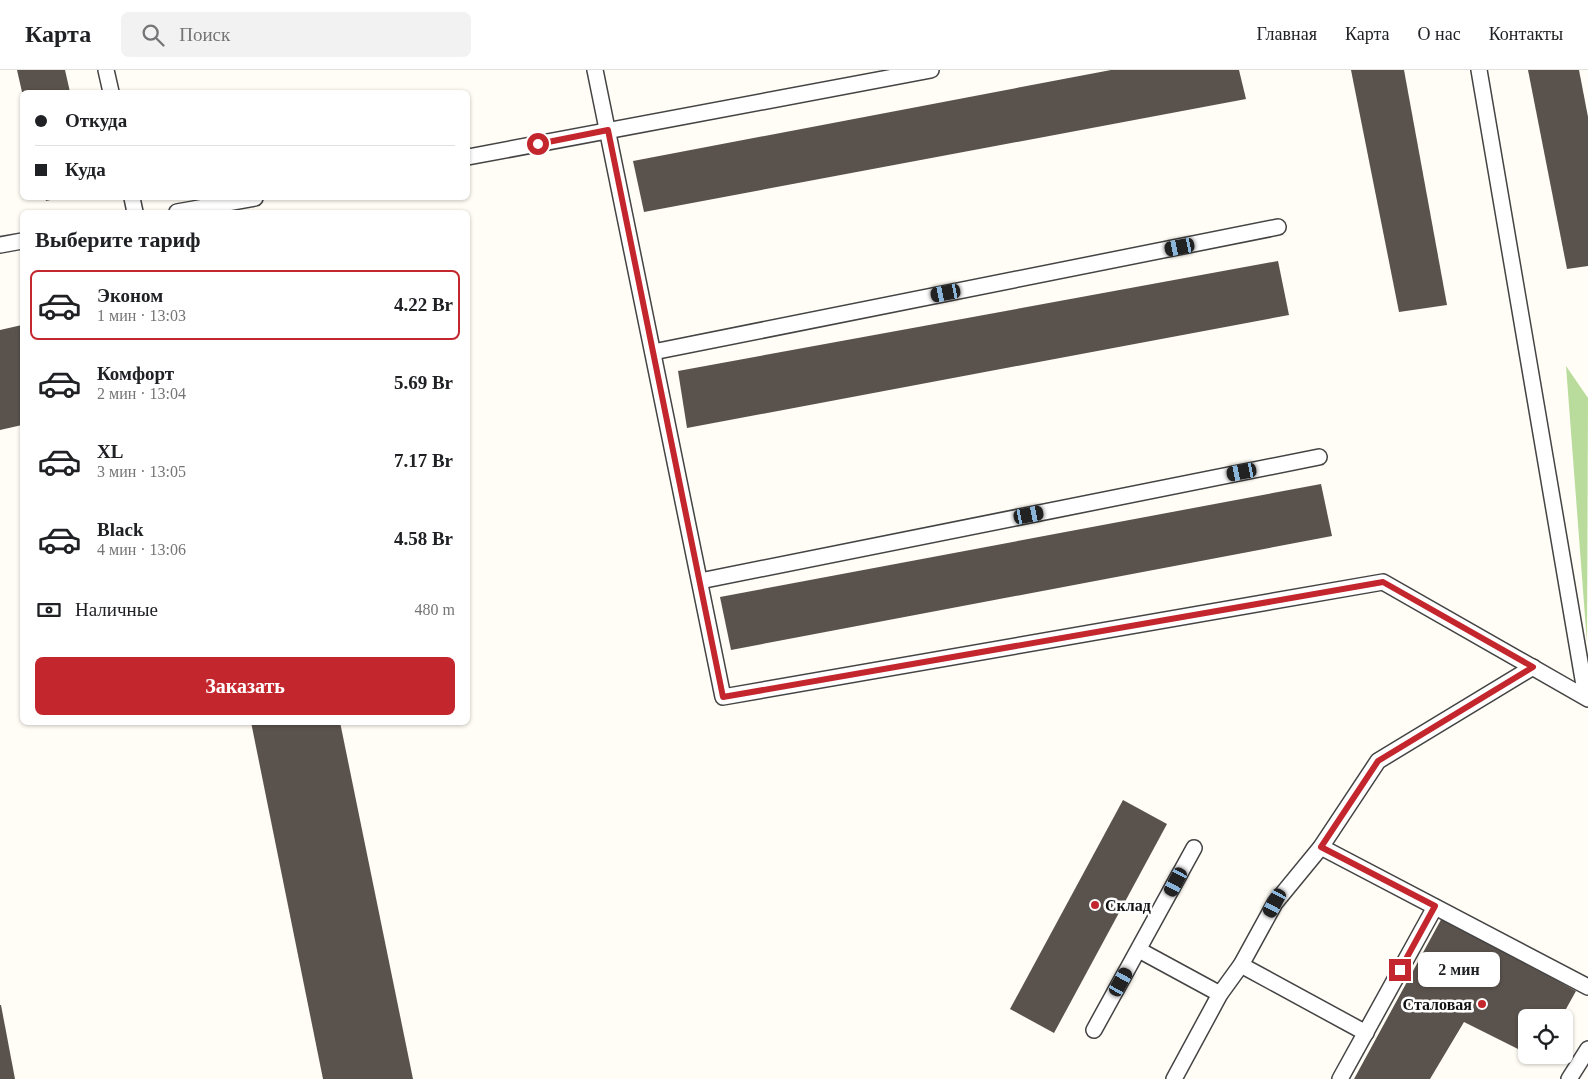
<!DOCTYPE html>
<html lang="ru">
<meta charset="utf-8">
<style>
:root{--surface:#fff;--page:#f2f2f2;--text:#202124;--muted:#757577;--line:#e0e0e0;--accent:#c4262e}
body{margin:0;font-family:"Times New Roman",serif;background:var(--page);color:var(--text);height:100vh;display:flex;flex-direction:column;font-size:19px;white-space:nowrap}
*{box-sizing:border-box;margin:0}
p{font-size:16px;color:var(--muted)}
.icon{flex:none;width:28px;height:28px;fill:none;stroke:currentColor;stroke-width:2;stroke-linecap:round;stroke-linejoin:round}
.map{position:relative;flex:1;overflow:hidden}
.side{position:absolute;left:20px;top:140px;width:450px;height:515px;display:flex;flex-direction:column;background:var(--surface);border-radius:8px;box-shadow:0 1px 4px #0004}
.side>*{flex:none}
.hud{position:absolute;left:20px;top:20px;width:450px;height:110px;border-radius:8px;box-shadow:0 1px 4px #0004;display:grid;align-content:center;height:110px;padding:0 15px;background:var(--surface)}
.controls{position:absolute;left:1518px;top:939px;display:grid;gap:10px}
.controls a{display:grid;place-items:center;width:55px;height:55px;border-radius:8px;background:var(--surface);box-shadow:0 1px 4px #0004;font-size:25px}
.end{position:absolute;width:22px;height:22px;margin:-11px;border:6px solid #c4262e;background:#fff;box-shadow:0 0 0 2px #fff}
.from{border-radius:50%}
.bubble{position:absolute;height:35px;border-radius:8px;background:var(--surface);box-shadow:0 1px 4px #0004;font-size:16px;font-weight:800;line-height:35px;text-align:center}
.car{position:absolute;width:15px;height:30px;margin:-15px -8px;border-radius:6px;box-shadow:0 0 4px 1px #0007;background:linear-gradient(#222 24%,#8ab4d8 0 40%,#222 0 76%,#8ab4d8 0 86%,#222 0)}
.hud b{display:flex;align-items:center;gap:18px;height:48px;font-size:19px}
.hud b+b{border-top:1px solid var(--line)}
.hud i{width:12px;height:12px;background:var(--text)}
ul{padding:0;list-style:none}
li{display:flex;align-items:center;gap:15px;height:70px;margin:0 10px 8px;padding:0 5px;border:2px solid transparent;border-radius:8px}
li div{flex:1}
li b{display:block;font-size:19px}
li em{font-style:normal;font-weight:800}
li.selected{border-color:var(--accent)}
li>.icon{width:45px;height:45px;stroke-width:1.5}
h2{padding:0 15px;font-size:22px;line-height:60px}
.pay{display:flex;align-items:center;gap:12px;height:55px;padding:0 15px;font-size:19px}
.pay p{margin-inline-start:auto}
.cta{display:flex;gap:10px;margin-top:auto;padding:10px 15px}
.cta a{flex:1;height:58px;border-radius:8px;background:var(--accent);color:#fff;font-size:20px;font-weight:800;line-height:58px;text-align:center}
header{display:flex;align-items:center;gap:30px;box-sizing:border-box;height:70px;padding:0 25px;background:var(--surface);border-bottom:1px solid var(--line)}
header strong{font-size:24px}
nav{display:flex;gap:28px;margin-inline-start:auto;font-size:18px}
.search{width:350px;height:45px;background:var(--page);display:flex;align-items:center;gap:12px;box-sizing:border-box;padding:0 18px;border-radius:8px;color:var(--muted);font-size:19px}
.map>svg:first-child{display:block}
</style>
<header>
<strong>Карта</strong>
<div class="search"><svg class="icon" aria-label="search" viewBox="0 0 24 24"><circle cx="10" cy="10" r="6"/><path d="M15 15l6 6"/></svg>Поиск</div>
<nav><a>Главная</a><a>Карта</a><a>О нас</a><a>Контакты</a></nav>
</header>
<div class="map">
<svg width="1588" height="1009" viewBox="0 0 1588 1009">
<rect width="100%" height="100%" fill="#fffdf5"/>
<polygon fill="#b9dc9c" points="1566,296 1588,328 1587,573"/>
<g fill="#5a524d">
<polygon points="17,0 65,0 70,22 22,22"/>
<polygon points="1111,0 1239,0 1246,29 644,142 633,91"/>
<polygon points="1351,0 1404,0 1447,235 1399,242"/>
<polygon points="1528,0 1579,0 1588,47 1588,196 1567,199"/>
<polygon points="45,128 59,128 46,131"/>
<polygon points="1278,191 1289,245 687,358 678,301"/>
<polygon points="22,255 22,355 0,360 0,260"/>
<polygon points="1321,414 1332,466 731,580 720,527"/>
<polygon points="251,652 340,652 413,1009 323,1009"/>
<polygon points="1123,730 1167,754 1054,963 1010,939"/>
<polygon points="1443,846 1576,921 1561,948 1526,948 1526,983 1464,952 1430,1009 1354,1009"/>
<polygon points="0,935 1,935 15,1009 0,1009"/>
<polygon points="1529,985 1541,985 1539,990"/>
</g>
<g fill="none" stroke-linecap="round" stroke-linejoin="round">
<defs>
<g id="service">
<polyline points="106,0 111,22"/>
<polyline points="595,0 723,627 1383,512 1588,629"/>
<polyline points="1479,0 1586,627"/>
<polyline points="468,87 931,0"/>
<polyline points="132,128 135,142"/>
<polyline points="177,142 255,128"/>
<polyline points="0,175 22,171"/>
<polyline points="653,282 1278,157"/>
<polyline points="700,511 1319,387"/>
<polyline points="1321,777 1588,917"/>
<polyline points="1139,880 1220,924"/>
<polyline points="1241,895 1366,963"/>
<polyline points="1094,960 1194,778"/>
<polyline points="1174,1009 1220,924 1241,895 1275,833 1321,777 1378,691 1533,597"/>
<polyline points="1340,1009 1435,837"/>
<polyline points="1569,1009 1588,979"/>
</g>
</defs>
<use href="#service" stroke="#444" stroke-width="18"/>
<use href="#service" stroke="#fff" stroke-width="15"/>
</g>
<g fill="none" stroke-linecap="round" stroke-linejoin="round">
<polyline stroke="#c4262e" stroke-width="6" points="538,74 608,60 723,627 1383,512 1533,597 1378,691 1321,777 1435,836 1400,900"/>
</g>
<g fill="#c4262e" stroke="#fff" stroke-width="2">
<circle cx="1095" cy="835" r="5"/>
<circle cx="1482" cy="934" r="5"/>
</g>
<g text-anchor="middle" dominant-baseline="central" stroke-width="5" stroke-linejoin="round" paint-order="stroke">
<g font-size="16" font-weight="bold" fill="#111" stroke="#fff" text-anchor="start">
<text x="1105" y="835">Склад</text>
<text x="1472" y="934" text-anchor="end">Сталовая</text>
</g>
</g>
</svg>
<div class="controls">
<a><svg class="icon" aria-label="locate" viewBox="0 0 24 24"><circle cx="12" cy="12" r="6"/><path d="M12 2v4M12 18v4M2 12h4M18 12h4"/></svg></a>
</div>
<i class="end from" style="left:538px;top:74px"></i>
<i class="end" style="left:1400px;top:900px"></i>
<div class="bubble" style="left:1418px;top:882px;width:82px">2 мин</div>
<i class="car" style="left:1180px;top:177px;rotate:259deg"></i>
<i class="car" style="left:946px;top:223px;rotate:259deg"></i>
<i class="car" style="left:1242px;top:402px;rotate:259deg"></i>
<i class="car" style="left:1029px;top:445px;rotate:79deg"></i>
<i class="car" style="left:1176px;top:812px;rotate:208deg"></i>
<i class="car" style="left:1275px;top:833px;rotate:208deg"></i>
<i class="car" style="left:1121px;top:912px;rotate:29deg"></i>
<div class="hud">
<b><i class="from"></i>Откуда</b>
<b><i></i>Куда</b>
</div>
<section class="side">
<h2>Выберите тариф</h2>
<ul>
<li class="selected"><svg class="icon" aria-label="car" viewBox="0 0 24 24"><path d="M5 17H2v-5l4-1 3-4h7l3 4 3 1v5h-3M9 17h6M6 11h13"/><circle cx="7" cy="17" r="2"/><circle cx="17" cy="17" r="2"/></svg><div><b>Эконом</b><p>1 мин · 13:03</p></div><em>4.22 Br</em></li>
<li><svg class="icon" aria-label="car" viewBox="0 0 24 24"><path d="M5 17H2v-5l4-1 3-4h7l3 4 3 1v5h-3M9 17h6M6 11h13"/><circle cx="7" cy="17" r="2"/><circle cx="17" cy="17" r="2"/></svg><div><b>Комфорт</b><p>2 мин · 13:04</p></div><em>5.69 Br</em></li>
<li><svg class="icon" aria-label="car" viewBox="0 0 24 24"><path d="M5 17H2v-5l4-1 3-4h7l3 4 3 1v5h-3M9 17h6M6 11h13"/><circle cx="7" cy="17" r="2"/><circle cx="17" cy="17" r="2"/></svg><div><b>XL</b><p>3 мин · 13:05</p></div><em>7.17 Br</em></li>
<li><svg class="icon" aria-label="car" viewBox="0 0 24 24"><path d="M5 17H2v-5l4-1 3-4h7l3 4 3 1v5h-3M9 17h6M6 11h13"/><circle cx="7" cy="17" r="2"/><circle cx="17" cy="17" r="2"/></svg><div><b>Black</b><p>4 мин · 13:06</p></div><em>4.58 Br</em></li>
</ul>
<div class="pay"><svg class="icon" aria-label="cash" viewBox="0 0 24 24"><path d="M3 7h18v10H3z"/><circle cx="12" cy="12" r="2"/></svg>Наличные<p>480 m</p></div>
<div class="cta"><a>Заказать</a></div>
</section>
</div>
